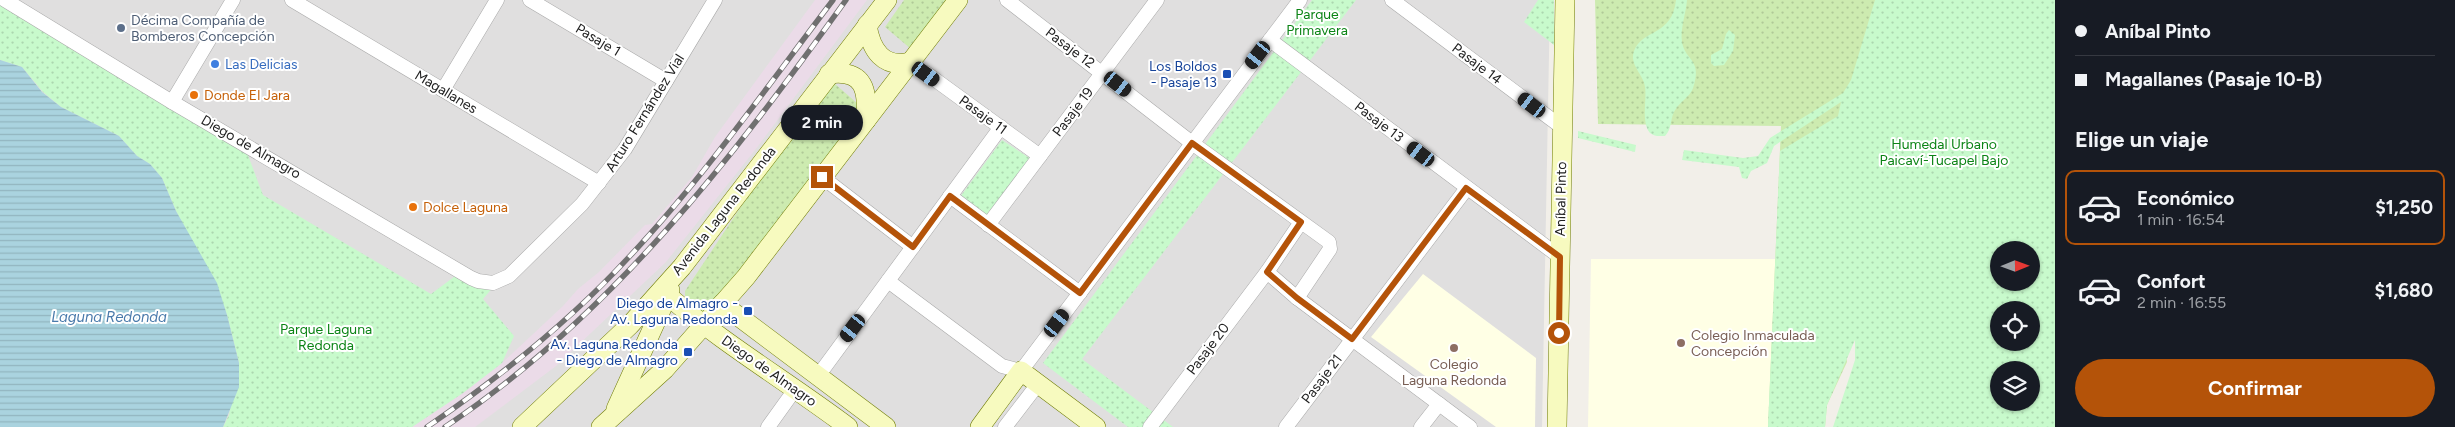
<!DOCTYPE html>
<html lang="es">
<meta charset="utf-8">
<style>
:root{--surface:#171b24;--page:#20242c;--text:#f1f3f6;--muted:#9ea1a6;--line:#363941;--accent:#b45309}
body{margin:0;font-family:Figtree,sans-serif;background:var(--page);color:var(--text);height:100vh;display:flex;flex-direction:column;font-size:19px;white-space:nowrap}
*{box-sizing:border-box;margin:0}
p{font-size:16px;color:var(--muted)}
.icon{flex:none;width:28px;height:28px;fill:none;stroke:currentColor;stroke-width:2;stroke-linecap:round;stroke-linejoin:round}
.map{position:relative;flex:1;overflow:hidden}
.sheet{display:flex;flex-direction:column;background:var(--surface);width:400px}
.sheet>*{flex:none}
.banner{display:grid;align-content:center;height:110px;padding:0 20px;background:var(--surface)}
.needle{width:32px;rotate:89deg}
.tools{position:absolute;left:1990px;top:241px;display:grid;gap:10px}
.tools a{display:grid;place-items:center;width:50px;height:50px;border-radius:50%;background:var(--surface);box-shadow:0 1px 4px #0004;font-size:25px}
.end{position:absolute;width:22px;height:22px;margin:-11px;border:6px solid #b45309;background:#fff;box-shadow:0 0 0 2px #fff}
.from{border-radius:50%}
.bubble{position:absolute;height:35px;border-radius:18px;background:var(--surface);box-shadow:0 1px 4px #0004;font-size:16px;font-weight:700;line-height:35px;text-align:center}
.car{position:absolute;width:15px;height:30px;margin:-15px -8px;border-radius:6px;box-shadow:0 0 4px 1px #0007;background:linear-gradient(#222 24%,#8ab4d8 0 40%,#222 0 76%,#8ab4d8 0 86%,#222 0)}
.banner b{display:flex;align-items:center;gap:18px;height:48px;font-size:19px}
.banner b+b{border-top:1px solid var(--line)}
.banner i{width:12px;height:12px;background:var(--text)}
ul{padding:0;list-style:none}
li{display:flex;align-items:center;gap:15px;height:75px;margin:0 10px 8px;padding:0 10px;border:2px solid transparent;border-radius:10px}
li div{flex:1}
li b{display:block;font-size:19px}
li em{font-style:normal;font-weight:700}
li.active{border-color:var(--accent)}
li>.icon{width:45px;height:45px;stroke-width:1.5}
h2{padding:0 20px;font-size:22px;line-height:60px}
.cta{display:flex;gap:10px;margin-top:auto;padding:10px 20px}
.cta a{flex:1;height:58px;border-radius:30px;background:var(--accent);color:#fff;font-size:20px;font-weight:700;line-height:58px;text-align:center}
main{display:flex;flex:1;min-height:0}
.map>svg:first-child{display:block}
</style>
<main>
<div class="map">
<svg width="2055" height="427" viewBox="0 0 2055 427">
<defs>
<pattern id="grass-dots" width="8" height="8" patternUnits="userSpaceOnUse" patternTransform="scale(1.25)"><rect width="8" height="8" fill="#cdebb0"/><path d="M2 2h.1M6 6h.1" fill="none" stroke="#b0c997" stroke-width="1.8" stroke-linecap="round"/></pattern>
<pattern id="park-dots" width="8" height="8" patternUnits="userSpaceOnUse" patternTransform="scale(1.25)"><rect width="8" height="8" fill="#c8facc"/><path d="M2 2h.1M6 6h.1" fill="none" stroke="#acd6af" stroke-width="1.8" stroke-linecap="round"/></pattern>
<pattern id="water-rules" width="6" height="5" patternUnits="userSpaceOnUse" patternTransform="scale(1.25)"><rect width="6" height="5" fill="#aad3df"/><path d="M0 2.5h6" fill="none" stroke="#92b5bf"/></pattern>
</defs>
<rect width="100%" height="100%" fill="#f2efe9"/>
<polygon fill="#e0dfdf" points="0,0 1550,0 1542,427 0,427"/>
<g fill="#ffffe5">
<polygon points="1591,259 1776,259 1768,427 1588,427"/>
<polygon points="1423,274 1536,358 1535,427 1496,427 1371,337"/>
</g>
<polygon fill="#ebdbe8" points="815,0 867,0 755,150 666,262 556,366 475,427 412,427 463,393 502,363 563,306 578,289 599,272 645,225 652,224 692,177 715,137"/>
<g fill="url(#grass-dots)">
<polygon points="904,0 947,0 911,49 885,27"/>
<polygon points="1595,0 1884,0 1851,103 1832,131 1838,151 1823,170 1847,362 1827,405 1825,427 1768,427 1781,126 1598,124"/>
<polygon points="827,77 865,110 732,282 700,316 685,303 685,291"/>
</g>
<g fill="url(#park-dots)" fill-rule="evenodd">
<polygon points="1312,0 1356,0 1082,359 1173,427 1128,427 1043,363"/>
<polygon points="1538,0 1554,0 1554,45 1524,22"/>
<path d="M 1676,0 L 1687,0 C 1686,14 1680,28 1682,42 C 1685,61 1703,59 1693,88 C 1690,97 1679,102 1674,112 C 1670,120 1672,129 1665,136 C 1659,136 1655,137 1650,133 C 1641,122 1647,100 1645,87 C 1644,75 1629,65 1634,51 C 1643,28 1672,37 1676,0 Z"/>
<path d="M 1875,0 L 2055,0 L 2055,427 L 1833,427 L 1855,360 L 1855,340 L 1827,405 L 1825,427 L 1768,427 L 1780,151 L 1838,116 L 1841,102 L 1774,146 L 1767,163 L 1751,171 L 1747,179 L 1742,178 L 1739,167 L 1682,160 L 1684,150 L 1743,158 L 1758,156 L 1770,138 L 1843,93 L 1851,80 ZM 1999,250 L 2031,250 L 2031,282 L 1999,282 ZM 1999,310 L 2031,310 L 2031,342 L 1999,342 ZM 1999,370 L 2031,370 L 2031,402 L 1999,402 Z"/>
<polygon points="0,1 243,142 263,195 431,294 458,274 495,285 483,299 514,336 502,363 463,393 412,427 223,427 229,415 239,363 227,315 216,287 176,211 162,178 150,164 137,156 119,136 61,107 43,92 22,67 0,60"/>
<polygon points="1729,30 1735,35 1733,51 1724,65 1714,66 1711,63 1711,55 1722,49 1726,34"/>
<polygon points="1578,131 1636,145 1635,152 1578,138"/>
<polygon points="1002,140 1031,159 988,218 960,197"/>
</g>
<polygon fill="url(#water-rules)" points="0,60 22,67 42,92 61,107 119,136 137,156 150,164 162,178 176,211 217,283 227,315 239,363 239,387 223,427 0,427"/>
<g fill="none" stroke-linecap="round" stroke-linejoin="round">
<defs>
<g id="street">
<polyline points="5,0 172,102 471,278 478,281 493,283 509,276 582,204 625,149 715,0"/>
<polyline points="292,0 599,183"/>
<polyline points="530,0 666,81"/>
<polyline points="1007,0 1192,143 1329,242 1330,249 1297,298 1267,272 1301,222"/>
<polyline points="1392,0 1563,128"/>
<polyline points="1270,40 1560,257"/>
<polyline points="926,73 1040,156"/>
<polyline points="443,90 497,0"/>
<polyline points="172,102 233,0"/>
<polyline points="822,177 913,247"/>
<polyline points="950,196 1080,293"/>
<polyline points="988,225 1157,0"/>
<polyline points="888,281 1002,366 1021,371 1300,0"/>
<polyline points="1297,298 1470,427"/>
<polyline points="818,376 1001,127"/>
<polyline points="768,427 796,388"/>
<polyline points="1005,427 1038,384"/>
<polyline points="1150,427 1267,272"/>
<polyline points="1286,427 1467,188"/>
<polyline points="1421,427 1439,404"/>
</g>
<g id="secondary">
<path d="M 867,25 C 871,50 883,69 911,62"/>
<path d="M 829,74 C 865,69 868,91 866,120"/>
<path d="M 667,295 C 724,344 788,382 848,427"/>
<polyline points="722,304 886,427"/>
<polyline points="616,409 670,290"/>
<polyline points="522,427 630,325 682,267 887,0"/>
<polyline points="601,427 665,369 746,277 958,0"/>
<polyline points="980,427 1021,371 1096,427"/>
<polyline points="1557,427 1565,0"/>
</g>
</defs>
<use href="#street" stroke="#a9a9a9" stroke-width="15"/>
<use href="#secondary" stroke="#707d05" stroke-width="20"/>
<use href="#street" stroke="#fff" stroke-width="14"/>
<use href="#secondary" stroke="#f7fabf" stroke-width="19"/>
<defs>
<g id="rail">
<path d="M 427,427 C 500,377 569,322 629,257 C 704,177 767,87 833,0"/>
<path d="M 445,427 C 610,317 732,159 846,0"/>
</g>
</defs>
<use href="#rail" stroke="#707070" stroke-width="5.5"/>
<use href="#rail" stroke="#fff" stroke-width="4" stroke-dasharray="11" stroke-linecap="butt"/>
</g>
<g fill="none" stroke-linecap="round" stroke-linejoin="round">
<polyline stroke="#b45309" stroke-width="6" points="822,177 913,247 950,196 1080,293 1192,143 1301,222 1267,272 1297,298 1352,339 1466,188 1560,257 1559,333"/>
</g>
<circle fill="#5c6f8a" stroke="#fff" stroke-width="2" cx="121" cy="28" r="5"/>
<circle fill="#3f7fe0" stroke="#fff" stroke-width="2" cx="215" cy="64" r="5"/>
<g fill="#1a4fb4" stroke="#fff" stroke-width="2">
<rect x="1222" y="69" width="10" height="10" rx="2.5"/>
<rect x="743" y="306" width="10" height="10" rx="2.5"/>
<rect x="683" y="347" width="10" height="10" rx="2.5"/>
</g>
<g fill="#e8710a" stroke="#fff" stroke-width="2">
<circle cx="194" cy="95" r="5"/>
<circle cx="413" cy="207" r="5"/>
</g>
<g fill="#8d6e63" stroke="#fff" stroke-width="2">
<circle cx="1681" cy="343" r="5"/>
<circle cx="1454" cy="348" r="5"/>
</g>
<g text-anchor="middle" dominant-baseline="central" stroke-width="4" stroke-linejoin="round" paint-order="stroke">
<g font-size="14" fill="#0c8416" stroke="#fff">
<text x="1317" y="14">Parque<tspan x="1317" dy="16">Primavera</tspan></text>
<text x="1944" y="144">Humedal Urbano<tspan x="1944" dy="16">Paicaví-Tucapel Bajo</tspan></text>
<text x="326" y="329">Parque Laguna<tspan x="326" dy="16">Redonda</tspan></text>
</g>
<g font-size="14" fill="#4e5e75" stroke="#fff" text-anchor="start">
<text x="131" y="20">Décima Compañía de<tspan x="131" dy="16">Bomberos Concepción</tspan></text>
</g>
<g font-size="14" fill="#222" stroke="#fff">
<text transform="translate(598 40) rotate(31)">Pasaje 1</text>
<text transform="translate(1070 48) rotate(37)">Pasaje 12</text>
<text transform="translate(1477 64) rotate(37)">Pasaje 14</text>
<text transform="translate(446 92) rotate(31)">Magallanes</text>
<text transform="translate(1073 112) rotate(-53)">Pasaje 19</text>
<text transform="translate(645 113) rotate(-58)">Arturo Fernández Vial</text>
<text transform="translate(983 115) rotate(36)">Pasaje 11</text>
<text transform="translate(1379 122) rotate(37)">Pasaje 13</text>
<text transform="translate(251 147) rotate(30)">Diego de Almagro</text>
<text transform="translate(1561 199) rotate(-89)">Aníbal Pinto</text>
<text transform="translate(724 211) rotate(-52)">Avenida Laguna Redonda</text>
<text transform="translate(1208 349) rotate(-53)">Pasaje 20</text>
<text transform="translate(769 371) rotate(35)">Diego de Almagro</text>
<text transform="translate(1322 379) rotate(-53)">Pasaje 21</text>
</g>
<g font-size="14" fill="#366cbe" stroke="#fff" text-anchor="start">
<text x="225" y="64">Las Delicias</text>
</g>
<g font-size="14" fill="#164399" stroke="#fff" text-anchor="end">
<text x="1217" y="66">Los Boldos<tspan x="1217" dy="16">- Pasaje 13</tspan></text>
<text x="738" y="303">Diego de Almagro -<tspan x="738" dy="16">Av. Laguna Redonda</tspan></text>
<text x="678" y="344">Av. Laguna Redonda<tspan x="678" dy="16">- Diego de Almagro</tspan></text>
</g>
<g font-size="14" fill="#c56008" stroke="#fff" text-anchor="start">
<text x="204" y="95">Donde El Jara</text>
<text x="423" y="207">Dolce Laguna</text>
</g>
<g font-size="14" fill="#785e54" stroke="#fff" text-anchor="start">
<text x="1691" y="335">Colegio Inmaculada<tspan x="1691" dy="16">Concepción</tspan></text>
<text x="1454" y="364" text-anchor="middle">Colegio<tspan x="1454" dy="16">Laguna Redonda</tspan></text>
</g>
<g font-size="15" font-style="italic" fill="#4a7aab" stroke="#fff">
<text x="109" y="317">Laguna Redonda</text>
</g>
</g>
</svg>
<div class="tools">
<a><svg class="needle" viewBox="-14 -14 28 28"><path d="M0-13l5 13h-10z" fill="#e53935"/><path d="M0 13l5-13h-10z" fill="#9ea1a6"/></svg></a>
<a><svg class="icon" aria-label="locate" viewBox="0 0 24 24"><circle cx="12" cy="12" r="6"/><path d="M12 2v4M12 18v4M2 12h4M18 12h4"/></svg></a>
<a><svg class="icon" aria-label="layers" viewBox="0 0 24 24"><path d="M12 4l9 5-9 5-9-5zM3 14l9 5 9-5"/></svg></a>
</div>
<i class="end from" style="left:1559px;top:333px"></i>
<i class="end" style="left:822px;top:177px"></i>
<div class="bubble" style="left:781px;top:105px;width:82px">2 min</div>
<i class="car" style="left:1258px;top:55px;rotate:217deg"></i>
<i class="car" style="left:926px;top:74px;rotate:126deg"></i>
<i class="car" style="left:1118px;top:84px;rotate:128deg"></i>
<i class="car" style="left:1532px;top:105px;rotate:307deg"></i>
<i class="car" style="left:1421px;top:154px;rotate:307deg"></i>
<i class="car" style="left:1057px;top:323px;rotate:37deg"></i>
<i class="car" style="left:853px;top:328px;rotate:217deg"></i>
</div>
<section class="sheet">
<div class="banner">
<b><i class="from"></i>Aníbal Pinto</b>
<b><i></i>Magallanes (Pasaje 10-B)</b>
</div>
<h2>Elige un viaje</h2>
<ul>
<li class="active"><svg class="icon" aria-label="car" viewBox="0 0 24 24"><path d="M5 17H2v-5l4-1 3-4h7l3 4 3 1v5h-3M9 17h6M6 11h13"/><circle cx="7" cy="17" r="2"/><circle cx="17" cy="17" r="2"/></svg><div><b>Económico</b><p>1 min · 16:54</p></div><em>$1,250</em></li>
<li><svg class="icon" aria-label="car" viewBox="0 0 24 24"><path d="M5 17H2v-5l4-1 3-4h7l3 4 3 1v5h-3M9 17h6M6 11h13"/><circle cx="7" cy="17" r="2"/><circle cx="17" cy="17" r="2"/></svg><div><b>Confort</b><p>2 min · 16:55</p></div><em>$1,680</em></li>
</ul>
<div class="cta"><a>Confirmar</a></div>
</section>
</main>
